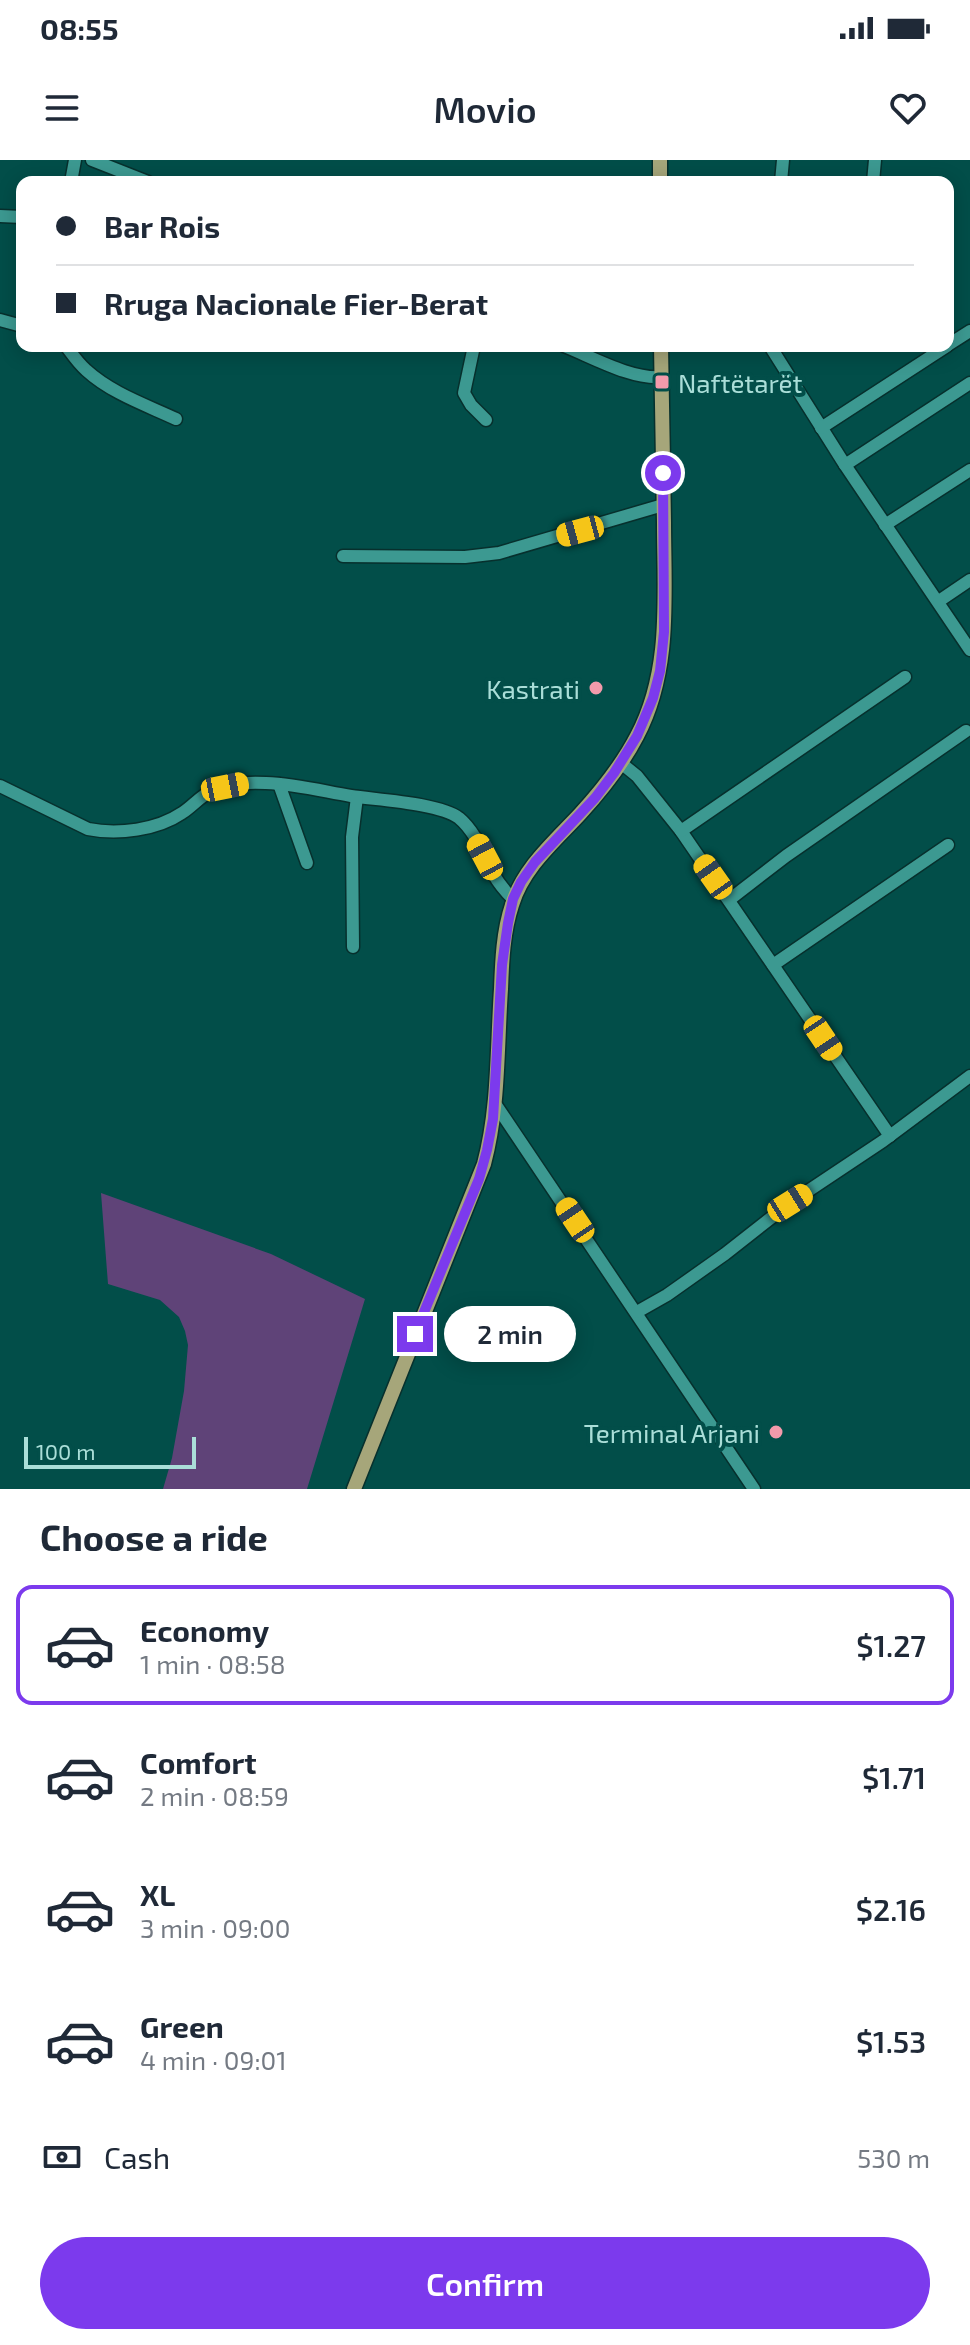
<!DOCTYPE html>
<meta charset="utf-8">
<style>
:root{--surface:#fff;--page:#f2f2f3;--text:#1f2937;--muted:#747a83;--line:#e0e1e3;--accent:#7c3aed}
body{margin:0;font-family:"Exo 2",sans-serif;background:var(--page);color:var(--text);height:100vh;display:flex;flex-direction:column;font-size:30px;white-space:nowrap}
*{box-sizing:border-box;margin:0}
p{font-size:26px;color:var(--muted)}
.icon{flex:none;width:44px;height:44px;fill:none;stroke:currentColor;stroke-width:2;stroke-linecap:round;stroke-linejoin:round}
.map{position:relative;height:1329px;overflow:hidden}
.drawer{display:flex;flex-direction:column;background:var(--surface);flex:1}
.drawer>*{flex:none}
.top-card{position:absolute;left:16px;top:16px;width:938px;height:176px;border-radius:16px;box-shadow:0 4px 20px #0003;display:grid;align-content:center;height:176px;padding:0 40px;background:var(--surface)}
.scale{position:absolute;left:24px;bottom:20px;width:172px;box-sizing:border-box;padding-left:8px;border:4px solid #aaded8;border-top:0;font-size:22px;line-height:28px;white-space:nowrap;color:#aaded8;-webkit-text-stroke:6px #024e49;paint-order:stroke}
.end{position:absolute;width:36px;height:36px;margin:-18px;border:10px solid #7c3aed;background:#fff;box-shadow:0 0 0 4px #fff}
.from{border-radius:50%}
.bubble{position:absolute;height:56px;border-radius:28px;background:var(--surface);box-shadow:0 4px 20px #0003;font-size:26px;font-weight:600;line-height:56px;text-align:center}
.car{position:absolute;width:24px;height:48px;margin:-24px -12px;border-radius:10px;box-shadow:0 0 6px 2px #0007;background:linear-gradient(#f5c518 24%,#345 0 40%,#f5c518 0 76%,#345 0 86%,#f5c518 0)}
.top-card b{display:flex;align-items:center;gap:28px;height:76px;font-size:30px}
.top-card b+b{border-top:2px solid var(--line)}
.top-card i{width:20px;height:20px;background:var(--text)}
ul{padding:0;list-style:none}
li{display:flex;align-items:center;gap:24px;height:120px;margin:0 16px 12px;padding:0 24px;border:4px solid transparent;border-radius:16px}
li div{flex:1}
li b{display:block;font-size:30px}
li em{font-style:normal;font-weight:600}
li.active{border-color:var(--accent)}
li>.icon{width:72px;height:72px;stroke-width:1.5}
h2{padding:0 40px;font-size:36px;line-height:96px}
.pay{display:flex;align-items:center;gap:20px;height:88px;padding:0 40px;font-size:30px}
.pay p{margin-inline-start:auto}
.action{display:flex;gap:16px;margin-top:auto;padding:16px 40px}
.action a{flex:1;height:92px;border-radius:48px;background:var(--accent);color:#fff;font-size:32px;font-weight:600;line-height:92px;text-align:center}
.status{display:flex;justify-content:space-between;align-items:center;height:56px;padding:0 40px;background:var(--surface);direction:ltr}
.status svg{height:22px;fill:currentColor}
header{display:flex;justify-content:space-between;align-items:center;height:104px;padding:0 40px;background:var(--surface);font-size:36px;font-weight:600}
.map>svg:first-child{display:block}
</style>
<div class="status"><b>08:55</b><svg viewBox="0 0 49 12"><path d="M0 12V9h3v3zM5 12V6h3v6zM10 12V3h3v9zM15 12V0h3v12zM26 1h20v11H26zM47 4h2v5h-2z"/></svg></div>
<header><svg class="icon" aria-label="menu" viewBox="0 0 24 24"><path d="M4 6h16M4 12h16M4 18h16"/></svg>Movio<svg class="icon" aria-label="heart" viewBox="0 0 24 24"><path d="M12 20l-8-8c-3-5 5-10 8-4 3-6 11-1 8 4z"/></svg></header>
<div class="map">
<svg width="970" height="1329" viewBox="0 0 970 1329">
<rect width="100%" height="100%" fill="#024e49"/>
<polygon fill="#5f4378" points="101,1033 271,1094 365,1139 307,1329 163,1329 172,1298 184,1231 188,1185 185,1171 179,1157 160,1140 108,1124"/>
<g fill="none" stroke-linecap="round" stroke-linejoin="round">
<defs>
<g id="minor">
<polyline points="92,0 148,22"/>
<polyline points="71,22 75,0"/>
<polyline points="781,22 783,0"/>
<polyline points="873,22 875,0"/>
<polyline points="0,56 22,57"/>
<polyline points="0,160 22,166"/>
<polyline points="948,185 970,171"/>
<path d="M 66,186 C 72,194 78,203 86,210 C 111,233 146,245 176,259"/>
<polyline points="474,186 464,233 471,245 486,260"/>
<path d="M 564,186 C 592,197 632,220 662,217"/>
<polyline points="770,186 845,305 970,490"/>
<polyline points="821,268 947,186"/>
<polyline points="845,305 970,223"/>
<polyline points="885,365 970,310"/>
<polyline points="343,396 465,397 499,393 663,345"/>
<polyline points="939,441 970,420"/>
<polyline points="621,603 637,616 681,671 890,976"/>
<polyline points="279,624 307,703"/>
<path d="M 0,626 L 88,669 C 118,675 157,670 182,653 C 193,646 200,636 212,631 C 228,623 248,622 266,623 C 295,624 322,631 351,636 C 377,640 439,643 459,658 C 476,672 484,696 494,715 C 499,724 506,732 513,739"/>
<polyline points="681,671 905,517"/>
<polyline points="729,740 786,696 966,571"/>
<polyline points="353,787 352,677 357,637"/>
<polyline points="773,805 948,685"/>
<polyline points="494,942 754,1329"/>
<polyline points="637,1152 667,1135 725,1094 790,1043 883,981 970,916"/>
</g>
<g id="major">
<polyline points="660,22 660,0"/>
<path d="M 354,1329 L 484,1004 C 499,948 497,887 501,829 C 502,802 503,772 512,745 C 523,708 554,682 580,654 C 602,630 622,605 637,576 C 672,510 664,434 664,362 C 663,303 662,245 661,186"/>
</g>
</defs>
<use href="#minor" stroke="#07302d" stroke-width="15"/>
<use href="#major" stroke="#07302d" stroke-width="17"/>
<use href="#minor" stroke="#3c9991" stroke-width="12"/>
<use href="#major" stroke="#a6a67a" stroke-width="14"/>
</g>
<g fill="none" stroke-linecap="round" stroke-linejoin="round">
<polyline stroke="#7c3aed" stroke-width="10" points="415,1174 479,1019 487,990 493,959 502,805 508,763 513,739 521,722 535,702 595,638 614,613 637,576 653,538 660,511 664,472 663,313"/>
</g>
<g fill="#f39aab" stroke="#024e49" stroke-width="3">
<rect x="654" y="214" width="16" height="16" rx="4"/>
<circle cx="596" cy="528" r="8"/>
<circle cx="776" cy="1272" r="8"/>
</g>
<g text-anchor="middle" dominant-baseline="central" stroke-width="8" stroke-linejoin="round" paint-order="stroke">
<g font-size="26" fill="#aaded8" stroke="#024e49" text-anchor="end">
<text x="678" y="222" text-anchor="start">Naftëtarët</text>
<text x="580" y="528">Kastrati</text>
<text x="760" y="1272">Terminal Arjani</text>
</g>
</g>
</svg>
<div class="scale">100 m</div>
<i class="end from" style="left:663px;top:313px"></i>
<i class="end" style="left:415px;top:1174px"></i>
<div class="bubble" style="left:444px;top:1146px;width:132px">2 min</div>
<i class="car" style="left:580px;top:371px;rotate:255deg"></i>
<i class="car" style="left:225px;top:627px;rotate:79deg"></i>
<i class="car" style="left:485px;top:697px;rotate:332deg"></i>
<i class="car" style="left:713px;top:717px;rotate:325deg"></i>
<i class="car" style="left:823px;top:878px;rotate:146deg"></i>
<i class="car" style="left:790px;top:1043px;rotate:58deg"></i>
<i class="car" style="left:575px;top:1060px;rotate:326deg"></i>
<div class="top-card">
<b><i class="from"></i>Bar Rois</b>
<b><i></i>Rruga Nacionale Fier-Berat</b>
</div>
</div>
<section class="drawer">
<h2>Choose a ride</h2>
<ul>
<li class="active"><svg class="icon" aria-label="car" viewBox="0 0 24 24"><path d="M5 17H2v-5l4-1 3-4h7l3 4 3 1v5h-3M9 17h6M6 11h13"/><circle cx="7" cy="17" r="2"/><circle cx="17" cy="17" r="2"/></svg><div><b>Economy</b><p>1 min · 08:58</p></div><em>$1.27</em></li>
<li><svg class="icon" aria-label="car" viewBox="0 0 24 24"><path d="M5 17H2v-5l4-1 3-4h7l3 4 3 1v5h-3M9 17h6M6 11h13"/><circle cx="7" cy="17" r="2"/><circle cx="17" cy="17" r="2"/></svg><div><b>Comfort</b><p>2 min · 08:59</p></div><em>$1.71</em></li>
<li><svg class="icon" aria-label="car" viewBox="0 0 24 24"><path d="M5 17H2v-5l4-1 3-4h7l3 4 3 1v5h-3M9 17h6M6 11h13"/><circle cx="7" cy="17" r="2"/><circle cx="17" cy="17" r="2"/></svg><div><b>XL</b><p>3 min · 09:00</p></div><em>$2.16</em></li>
<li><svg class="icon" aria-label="car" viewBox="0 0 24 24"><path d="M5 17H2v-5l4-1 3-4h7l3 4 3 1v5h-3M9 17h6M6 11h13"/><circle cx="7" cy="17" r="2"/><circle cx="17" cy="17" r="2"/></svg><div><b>Green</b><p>4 min · 09:01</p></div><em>$1.53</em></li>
</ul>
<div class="pay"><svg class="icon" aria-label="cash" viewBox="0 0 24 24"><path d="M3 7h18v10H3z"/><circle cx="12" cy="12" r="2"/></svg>Cash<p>530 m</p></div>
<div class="action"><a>Confirm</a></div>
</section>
